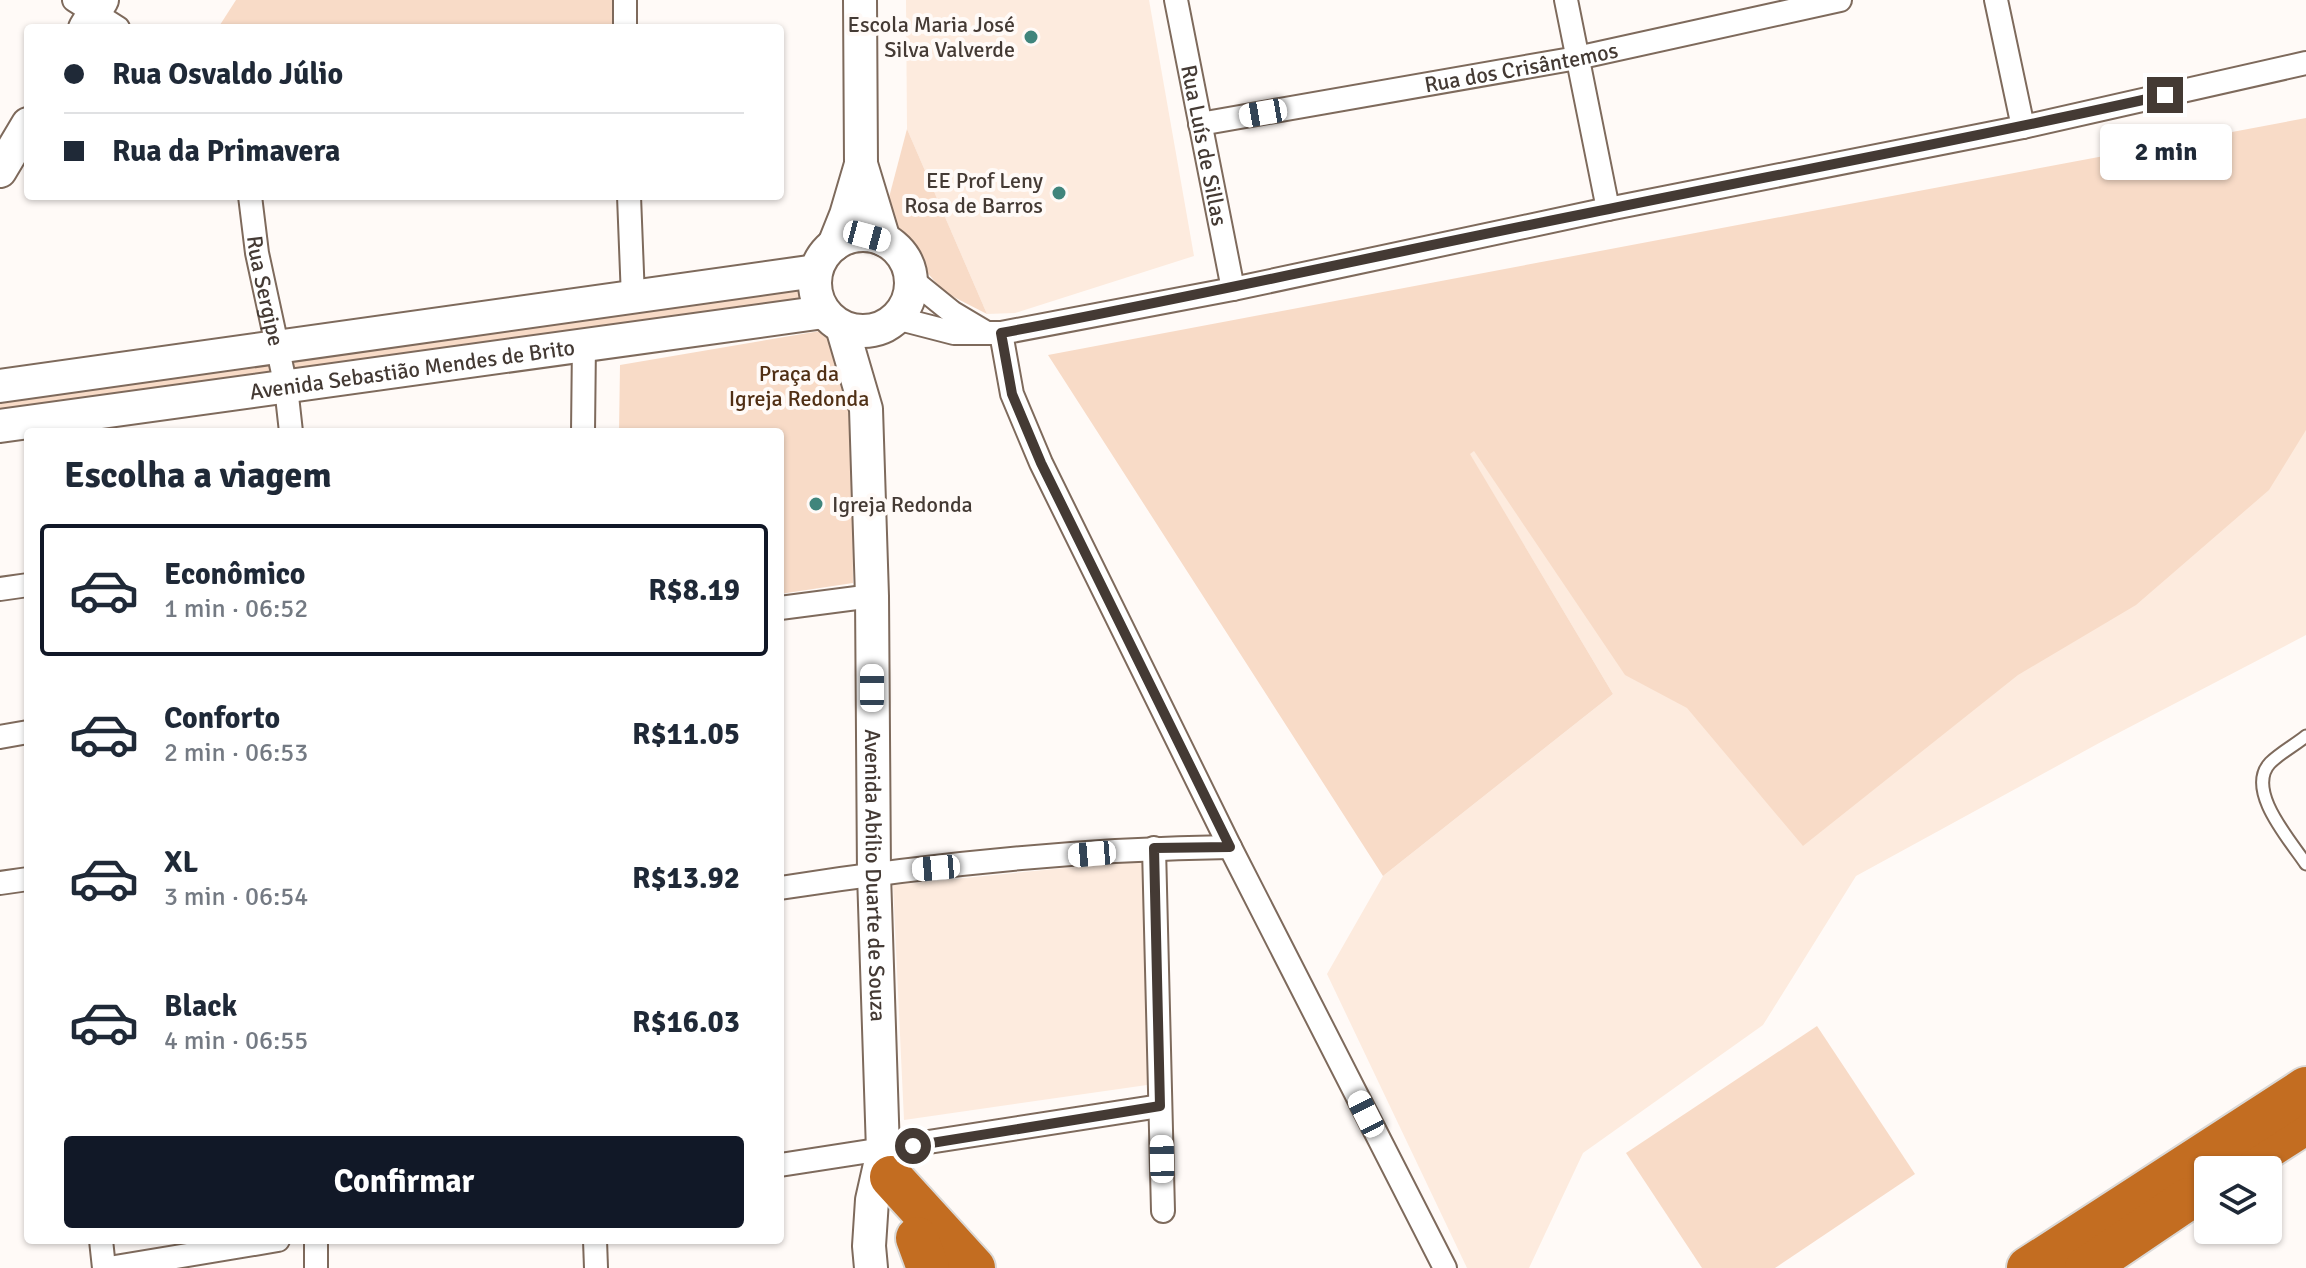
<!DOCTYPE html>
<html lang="pt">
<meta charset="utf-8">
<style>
:root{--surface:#fff;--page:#f6f6f7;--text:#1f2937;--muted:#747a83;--line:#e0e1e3;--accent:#111827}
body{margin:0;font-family:Signika,sans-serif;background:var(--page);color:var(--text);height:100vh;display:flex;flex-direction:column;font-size:30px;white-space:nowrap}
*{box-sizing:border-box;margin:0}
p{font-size:26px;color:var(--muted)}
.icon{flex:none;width:44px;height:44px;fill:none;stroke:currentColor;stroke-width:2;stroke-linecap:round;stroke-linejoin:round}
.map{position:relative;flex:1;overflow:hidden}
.details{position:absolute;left:24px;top:428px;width:760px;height:816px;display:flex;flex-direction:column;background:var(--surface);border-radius:8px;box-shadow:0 2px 6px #0004}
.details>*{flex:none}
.guide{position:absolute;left:24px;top:24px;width:760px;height:176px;border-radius:8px;box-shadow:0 2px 6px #0004;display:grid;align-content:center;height:176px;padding:0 40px;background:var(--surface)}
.tools{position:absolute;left:2194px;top:1156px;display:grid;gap:16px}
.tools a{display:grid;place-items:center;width:88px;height:88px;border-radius:8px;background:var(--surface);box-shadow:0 2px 6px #0004;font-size:40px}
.end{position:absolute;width:36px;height:36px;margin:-18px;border:10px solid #443a34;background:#fff;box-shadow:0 0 0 4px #fff}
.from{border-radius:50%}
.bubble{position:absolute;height:56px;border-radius:8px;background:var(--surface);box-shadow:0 2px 6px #0004;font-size:26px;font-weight:700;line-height:56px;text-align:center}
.car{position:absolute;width:24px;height:48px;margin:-24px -12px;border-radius:10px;box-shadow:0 0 6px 2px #0007;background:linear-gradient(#fff 24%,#345 0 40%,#fff 0 76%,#345 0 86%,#fff 0)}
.guide b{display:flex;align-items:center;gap:28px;height:76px;font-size:30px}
.guide b+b{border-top:2px solid var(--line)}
.guide i{width:20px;height:20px;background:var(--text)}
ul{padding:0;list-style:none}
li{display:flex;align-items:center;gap:24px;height:132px;margin:0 16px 12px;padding:0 24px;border:4px solid transparent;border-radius:8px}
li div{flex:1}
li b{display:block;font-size:30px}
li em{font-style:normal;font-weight:700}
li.on{border-color:var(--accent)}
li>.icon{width:72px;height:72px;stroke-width:1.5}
h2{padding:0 40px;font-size:36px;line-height:96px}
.action{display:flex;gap:16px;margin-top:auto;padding:16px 40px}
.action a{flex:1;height:92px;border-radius:8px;background:var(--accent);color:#fff;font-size:32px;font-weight:700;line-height:92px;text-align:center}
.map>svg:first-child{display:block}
</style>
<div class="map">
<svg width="2306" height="1268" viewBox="0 0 2306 1268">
<rect width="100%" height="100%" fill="#fffaf7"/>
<g fill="#fdebde">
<polygon points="906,0 1149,0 1194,256 1015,313 987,314 907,129"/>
<polygon points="2306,266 2306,635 2101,742 1856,876 1763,1025 1583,1153 1529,1268 1467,1268 1327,974 1383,876 1613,694 1469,453 1739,333"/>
<polygon points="1146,860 1147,1085 904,1120 893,885"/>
</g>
<g fill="#f8dbc7">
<polygon points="236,0 614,0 615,28 218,28"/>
<polygon points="2306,118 2306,430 2269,490 2136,605 2018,675 1803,846 1687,708 1625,675 1474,451 1470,454 1613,694 1383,876 1048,355"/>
<polygon points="907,129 987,314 944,292 919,263 895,230 886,209"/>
<polygon points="801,283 799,306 0,418 0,394"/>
<polygon points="820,331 834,346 852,410 853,583 780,594 780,432 619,432 620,365"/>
<polygon points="1817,1026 1915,1174 1775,1268 1702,1268 1626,1153"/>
</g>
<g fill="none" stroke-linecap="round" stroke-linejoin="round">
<defs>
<path id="service" d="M 2306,736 C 2295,745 2280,753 2270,763 C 2245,790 2290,840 2306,864"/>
<g id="minor">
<polyline points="74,0 118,28"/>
<path id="s1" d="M 1176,0 L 1233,289"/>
<polyline points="1566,0 1608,209"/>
<polyline points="1996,0 2023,127"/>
<polyline points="625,28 625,0"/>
<path id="s2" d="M 1200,124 L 1577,58 L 1840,0"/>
<path id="s3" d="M 250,196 L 257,253 L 286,387 L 291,432"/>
<polyline points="629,196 633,298"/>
<polyline points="911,279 953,313 985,332"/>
<polyline points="896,318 954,333 1001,333 1233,289 1608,209 2023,127 2306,63"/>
<polyline points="1001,333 1012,394 1041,463 1230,847 1445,1268"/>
<polyline points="583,432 584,343"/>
<polyline points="0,589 28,585"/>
<polyline points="780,608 872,596"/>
<polyline points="0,737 28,732"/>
<polyline points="1154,848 1163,1211"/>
<polyline points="0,883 28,879"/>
<path d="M 780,888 C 927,865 1081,849 1230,847"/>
<polyline points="780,1165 1160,1106"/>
<polyline points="101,1240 104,1268"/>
<polyline points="316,1240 316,1268"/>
<polyline points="595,1240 596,1268"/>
<polyline points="109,1268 278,1240"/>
</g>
<g id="secondary">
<polyline points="85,28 102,0"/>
<polyline points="861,164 884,240"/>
<polyline points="0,171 28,124"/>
<circle cx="863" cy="283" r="48"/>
<polyline points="834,245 846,215 861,164 860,0"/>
<path id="s4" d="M 842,327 L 866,409 L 872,596 L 874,874 L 883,1151 L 872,1200 L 869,1246 L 871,1268"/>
<polyline points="0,386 816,271"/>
<path id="s5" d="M 0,426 L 824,312"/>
</g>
<g id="motorway">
<polyline points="2233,1170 2306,1123"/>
<polyline points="891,1177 974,1268"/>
<polyline points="917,1238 928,1268"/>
<polyline points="2028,1268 2306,1088"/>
<polyline points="2086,1268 2188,1199"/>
</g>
</defs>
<use href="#service" stroke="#7e6a5c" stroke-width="15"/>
<use href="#minor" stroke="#7e6a5c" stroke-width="26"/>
<use href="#secondary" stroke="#7e6a5c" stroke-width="36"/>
<use href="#motorway" stroke="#dad8d6" stroke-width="46"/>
<use href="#service" stroke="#fff" stroke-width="11"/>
<use href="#minor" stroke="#fff" stroke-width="22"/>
<use href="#secondary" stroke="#fff" stroke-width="32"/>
<use href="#motorway" stroke="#c36d21" stroke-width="42"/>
</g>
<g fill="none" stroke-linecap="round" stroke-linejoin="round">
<path stroke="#443a34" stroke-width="10" d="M 913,1146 L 1160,1106 L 1154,848 L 1230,847 L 1041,463 L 1012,394 L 1001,333 C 1204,295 1406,249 1609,209 C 1794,171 1980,137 2165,95"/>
</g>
<g fill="#40857c" stroke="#fffaf7" stroke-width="3">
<circle cx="1031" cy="37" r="8"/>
<circle cx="1059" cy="193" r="8"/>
<circle cx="816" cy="504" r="8"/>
</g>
<g text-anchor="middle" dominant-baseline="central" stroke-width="8" stroke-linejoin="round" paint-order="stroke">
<g font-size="22" fill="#443a34" stroke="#fffaf7" text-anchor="end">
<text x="1015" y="24">Escola Maria José<tspan x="1015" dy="25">Silva Valverde</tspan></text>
<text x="1043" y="180">EE Prof Leny<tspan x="1043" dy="25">Rosa de Barros</tspan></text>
<text x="832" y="504" text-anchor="start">Igreja Redonda</text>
</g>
<g font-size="22" fill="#443a34" stroke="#fffaf7">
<text stroke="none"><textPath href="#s2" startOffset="326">Rua dos Crisântemos</textPath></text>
<text stroke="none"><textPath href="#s1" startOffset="148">Rua Luís de Sillas</textPath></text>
<text stroke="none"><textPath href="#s3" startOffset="96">Rua Sergipe</textPath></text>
<text stroke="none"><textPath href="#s5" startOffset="416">Avenida Sebastião Mendes de Brito</textPath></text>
<text stroke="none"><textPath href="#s4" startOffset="552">Avenida Abílio Duarte de Souza</textPath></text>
</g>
<g font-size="22" fill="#502f14" stroke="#fffaf7">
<text x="799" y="373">Praça da<tspan x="799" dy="25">Igreja Redonda</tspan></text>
</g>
</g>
</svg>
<div class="tools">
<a><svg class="icon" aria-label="layers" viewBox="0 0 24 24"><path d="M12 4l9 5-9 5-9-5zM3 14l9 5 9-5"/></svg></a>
</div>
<i class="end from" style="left:913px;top:1146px"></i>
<i class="end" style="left:2165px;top:95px"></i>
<div class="bubble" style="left:2100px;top:124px;width:132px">2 min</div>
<i class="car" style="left:1263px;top:113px;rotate:260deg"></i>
<i class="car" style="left:867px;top:236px;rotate:105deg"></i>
<i class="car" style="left:872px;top:688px;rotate:0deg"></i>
<i class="car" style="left:1092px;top:854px;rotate:265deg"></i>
<i class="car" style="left:936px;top:868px;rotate:265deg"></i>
<i class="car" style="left:1366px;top:1114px;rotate:333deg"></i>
<i class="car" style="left:1162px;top:1159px;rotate:359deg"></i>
<div class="guide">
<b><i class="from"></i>Rua Osvaldo Júlio</b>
<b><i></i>Rua da Primavera</b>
</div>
<section class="details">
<h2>Escolha a viagem</h2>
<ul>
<li class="on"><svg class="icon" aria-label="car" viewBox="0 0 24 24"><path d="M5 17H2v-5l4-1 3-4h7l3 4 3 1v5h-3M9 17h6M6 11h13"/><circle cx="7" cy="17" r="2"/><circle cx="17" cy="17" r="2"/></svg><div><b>Econômico</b><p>1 min · 06:52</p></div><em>R$8.19</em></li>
<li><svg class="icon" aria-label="car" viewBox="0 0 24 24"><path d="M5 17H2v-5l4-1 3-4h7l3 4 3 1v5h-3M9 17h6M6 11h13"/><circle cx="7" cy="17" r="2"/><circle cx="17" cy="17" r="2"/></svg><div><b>Conforto</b><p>2 min · 06:53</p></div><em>R$11.05</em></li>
<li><svg class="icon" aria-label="car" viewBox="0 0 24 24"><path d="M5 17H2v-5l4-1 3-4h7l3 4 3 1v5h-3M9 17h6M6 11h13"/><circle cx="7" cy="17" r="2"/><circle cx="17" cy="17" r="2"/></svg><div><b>XL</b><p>3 min · 06:54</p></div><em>R$13.92</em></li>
<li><svg class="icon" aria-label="car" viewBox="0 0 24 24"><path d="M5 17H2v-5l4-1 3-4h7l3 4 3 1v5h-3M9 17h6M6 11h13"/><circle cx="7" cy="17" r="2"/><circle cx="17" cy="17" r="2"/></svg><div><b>Black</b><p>4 min · 06:55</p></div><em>R$16.03</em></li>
</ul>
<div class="action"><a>Confirmar</a></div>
</section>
</div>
